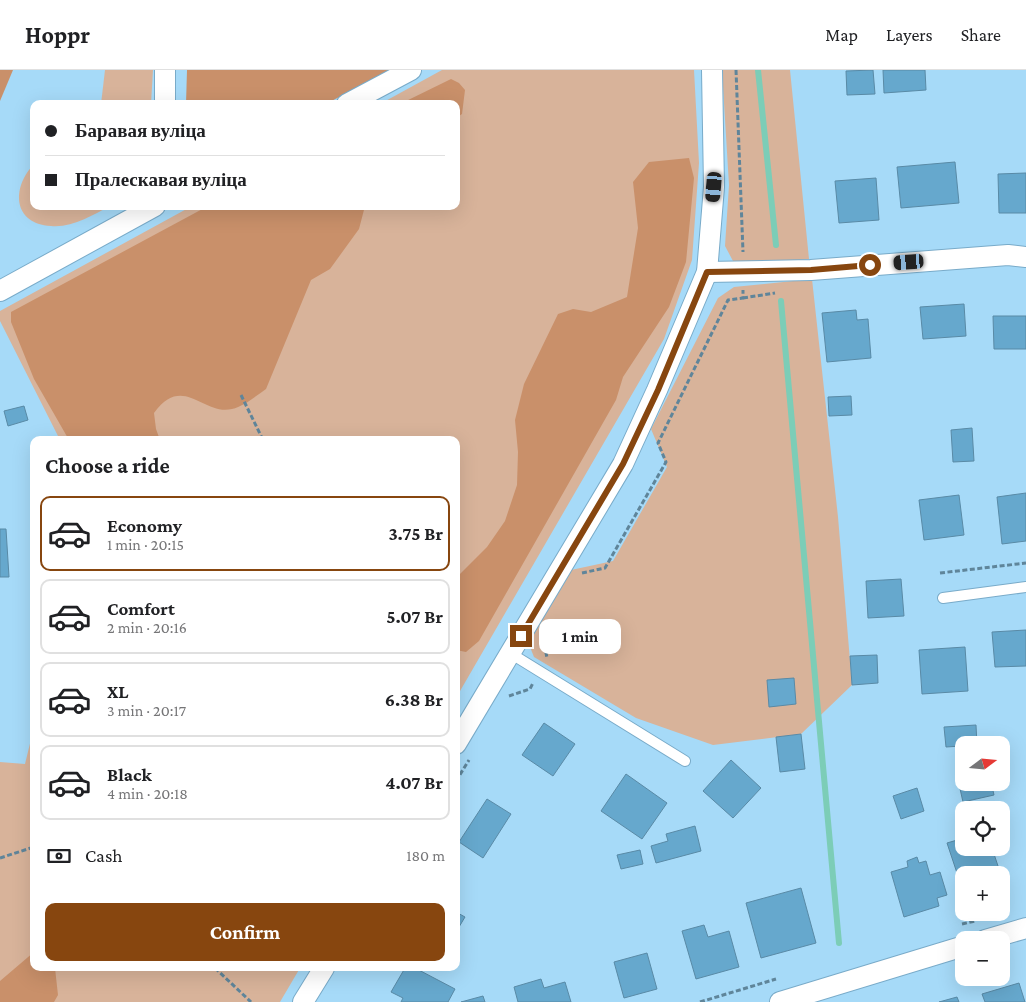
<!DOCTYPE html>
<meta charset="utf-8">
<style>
:root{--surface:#fff;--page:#f6f6f6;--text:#202124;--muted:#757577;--line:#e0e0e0;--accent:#87460f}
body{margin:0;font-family:"Crimson Pro",serif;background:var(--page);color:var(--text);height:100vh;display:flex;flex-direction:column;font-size:19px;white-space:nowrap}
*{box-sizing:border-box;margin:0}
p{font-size:16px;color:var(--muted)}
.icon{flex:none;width:28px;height:28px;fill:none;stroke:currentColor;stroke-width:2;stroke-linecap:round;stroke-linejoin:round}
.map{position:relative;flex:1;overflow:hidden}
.details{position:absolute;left:30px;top:366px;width:430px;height:535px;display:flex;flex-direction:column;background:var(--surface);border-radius:10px;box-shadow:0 5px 20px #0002}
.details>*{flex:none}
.top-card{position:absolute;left:30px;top:30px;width:430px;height:110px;border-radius:10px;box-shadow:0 5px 20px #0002;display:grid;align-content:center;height:110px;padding:0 15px;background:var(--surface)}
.needle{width:32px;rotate:74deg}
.tools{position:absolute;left:955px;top:666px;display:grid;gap:10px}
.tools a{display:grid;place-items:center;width:55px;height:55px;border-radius:10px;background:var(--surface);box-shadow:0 5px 20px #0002;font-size:25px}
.end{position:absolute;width:22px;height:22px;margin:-11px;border:6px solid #87460f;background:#fff;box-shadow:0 0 0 2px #fff}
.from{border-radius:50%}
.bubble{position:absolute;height:35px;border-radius:10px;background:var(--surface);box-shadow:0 5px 20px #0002;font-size:16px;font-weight:700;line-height:35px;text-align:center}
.car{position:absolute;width:15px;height:30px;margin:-15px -8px;border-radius:6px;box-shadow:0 0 4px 1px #0007;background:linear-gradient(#222 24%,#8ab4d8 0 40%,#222 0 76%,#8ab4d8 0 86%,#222 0)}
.top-card b{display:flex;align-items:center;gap:18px;height:48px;font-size:19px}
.top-card b+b{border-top:1px solid var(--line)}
.top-card i{width:12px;height:12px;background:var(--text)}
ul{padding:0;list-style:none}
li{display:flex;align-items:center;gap:15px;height:75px;margin:0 10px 8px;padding:0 5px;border:2px solid var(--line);border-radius:10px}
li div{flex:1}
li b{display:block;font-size:19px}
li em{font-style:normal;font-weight:700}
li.selected{border-color:var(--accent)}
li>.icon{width:45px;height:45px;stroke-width:1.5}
h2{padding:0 15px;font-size:22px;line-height:60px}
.pay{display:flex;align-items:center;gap:12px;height:55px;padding:0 15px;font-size:19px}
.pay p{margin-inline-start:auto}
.primary-button{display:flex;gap:10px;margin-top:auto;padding:10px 15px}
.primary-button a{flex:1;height:58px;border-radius:10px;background:var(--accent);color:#fff;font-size:20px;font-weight:700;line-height:58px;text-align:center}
header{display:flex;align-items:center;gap:30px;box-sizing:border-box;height:70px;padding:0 25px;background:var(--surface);border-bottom:1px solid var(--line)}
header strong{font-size:24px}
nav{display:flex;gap:28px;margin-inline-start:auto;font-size:18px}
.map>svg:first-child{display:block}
</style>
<header>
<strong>Hoppr</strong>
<nav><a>Map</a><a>Layers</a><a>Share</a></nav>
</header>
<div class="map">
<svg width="1026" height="932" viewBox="0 0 1026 932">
<rect width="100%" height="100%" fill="#a6daf8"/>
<g fill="#d8b39a">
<polygon points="105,0 153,0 151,34 101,34"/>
<polygon points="442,0 694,0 699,93 692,190 664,269 456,628 456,370 60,370 0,251 0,241 192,136 456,136 456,34 380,34"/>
<polygon points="722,0 790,0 809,189 758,195 733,191 725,176 729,115"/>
<path d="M 34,94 L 34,136 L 110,136 C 93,145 72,158 51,156 C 13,154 11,118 34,94 Z"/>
<polygon points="812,209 838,447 852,615 801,664 713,675 636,648 534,587 528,572 571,500 613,491 667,397 651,359 718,228 734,217"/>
<polygon points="34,657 34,898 300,898 280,932 0,932 0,692 25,694"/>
</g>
<g fill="#c9906a">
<polygon points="0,0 13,0 0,31"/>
<polygon points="187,0 389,0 326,34 186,34"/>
<polygon points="451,9 459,13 465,20 462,44 456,48 456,34 400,34"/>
<polygon points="689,88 694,108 686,192 669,237 623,307 616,330 479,571 466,582 456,580 456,508 487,477 505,451 517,415 518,382 515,350 524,314 558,244 573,239 591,242 627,227 638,158 633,112 649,92"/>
<path d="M 208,136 L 365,136 L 359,159 L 330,199 L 311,210 L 266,319 C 256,326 244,336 232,339 C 203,346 183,303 154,343 L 156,359 L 160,370 L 69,370 L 34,309 L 11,252 L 11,242 Z"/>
<polygon points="34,882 34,898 55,898 58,925 54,932 0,932 0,911"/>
</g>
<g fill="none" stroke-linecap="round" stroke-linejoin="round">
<g stroke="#7ccdb7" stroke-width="6">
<polyline points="758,0 776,175"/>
<polyline points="781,231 839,873"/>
</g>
</g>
<g fill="#66a8cd" stroke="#598aa6">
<polygon points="873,0 875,24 847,25 846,1"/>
<polygon points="883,0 925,0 926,20 884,23"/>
<polygon points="955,92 959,133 901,138 897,97"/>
<polygon points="1026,103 1026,143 999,143 998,104"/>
<polygon points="876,108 879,150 839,153 835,111"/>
<polygon points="964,234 966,266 923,269 920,237"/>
<polygon points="856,240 857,250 868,249 871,288 827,292 822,243"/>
<polygon points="993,246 1026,246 1026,279 994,279"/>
<polygon points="851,326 852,345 829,346 828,327"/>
<polygon points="24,336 28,350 8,356 4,341"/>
<polygon points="972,358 974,391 953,392 951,360"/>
<polygon points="1026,423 1026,471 1002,474 997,427"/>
<polygon points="959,425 964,465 924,470 919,430"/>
<polygon points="0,459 6,459 9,507 0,507"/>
<polygon points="901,509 904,546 868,548 866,511"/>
<polygon points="1026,560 1026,596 995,597 992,562"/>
<polygon points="965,577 968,621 922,624 919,580"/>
<polygon points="877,585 878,613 852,615 850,586"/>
<polygon points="794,608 796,634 769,637 767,610"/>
<polygon points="544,653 575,674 553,706 522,685"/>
<polygon points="976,655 977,675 946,677 944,657"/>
<polygon points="801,664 805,699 780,702 776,667"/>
<polygon points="731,690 761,718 733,748 703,721"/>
<polygon points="964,699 964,712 991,712 994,725 963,732 956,701"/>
<polygon points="626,704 667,733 642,769 601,741"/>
<polygon points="917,718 924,741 901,749 893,726"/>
<polygon points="487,729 511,744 483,788 459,772"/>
<polygon points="695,756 701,781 656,793 651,776 668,771 666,764"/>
<polygon points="964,768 964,778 992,778 1005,817 1001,818 1001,805 964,805 964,824 947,773"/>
<polygon points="640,780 643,794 621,799 617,785"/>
<polygon points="917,787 919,793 926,791 930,805 940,802 947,825 937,828 939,836 904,847 891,802 908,797 907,791"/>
<polygon points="801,818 816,873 761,888 746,833"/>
<polygon points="456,842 465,847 456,862"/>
<polygon points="704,855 708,867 729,861 739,897 696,909 682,861"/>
<polygon points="647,883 657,919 624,928 614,892"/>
<polygon points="405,898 415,898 455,919 448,932 401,932 403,928 391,922"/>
<polygon points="541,909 544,918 565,912 571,932 518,932 514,917"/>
<polygon points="1019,913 1025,932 985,932 982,924"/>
<polygon points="483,926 485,932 461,932"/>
<polygon points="957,927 959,932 939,932"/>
</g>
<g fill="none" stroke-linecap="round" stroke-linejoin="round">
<defs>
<g id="service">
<polyline points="943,528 1026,517"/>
<polyline points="510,583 685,691"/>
</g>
<g id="minor">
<polyline points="165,34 165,0"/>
<polyline points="347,34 411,0"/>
<polyline points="707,202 811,200 1008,185 1026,187"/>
<polyline points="0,221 155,136"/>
<polyline points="456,674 623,394 657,320 707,202 714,117 712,0"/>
<polyline points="985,870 1026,858"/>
<polyline points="303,932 324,898"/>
<polyline points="780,932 964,876"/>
</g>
</defs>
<use href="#service" stroke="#79abc9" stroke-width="12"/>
<use href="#minor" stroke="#79abc9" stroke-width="22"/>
<g stroke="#5f859a" stroke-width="3" stroke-dasharray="5 2.5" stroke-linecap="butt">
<polyline points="736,0 743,182"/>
<polyline points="743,228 775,223"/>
<polyline points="241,325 263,370"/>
<polyline points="582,503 605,498 666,392 658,373 728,230 743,228 743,220"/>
<polyline points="940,503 1026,493"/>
<polyline points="543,567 547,588"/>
<polyline points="509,626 530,619 533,613"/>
<polyline points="456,711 469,690"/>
<polyline points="0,788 34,777"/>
<polyline points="962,854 975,851"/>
<polyline points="215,898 251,932"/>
<polyline points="700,932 776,909"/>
</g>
<use href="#service" stroke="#fff" stroke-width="10"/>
<use href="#minor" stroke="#fff" stroke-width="20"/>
</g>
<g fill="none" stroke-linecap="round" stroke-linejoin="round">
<polyline stroke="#87460f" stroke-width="6" points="521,566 623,394 658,320 707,202 811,200 870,195"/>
</g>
</svg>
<div class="tools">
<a><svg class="needle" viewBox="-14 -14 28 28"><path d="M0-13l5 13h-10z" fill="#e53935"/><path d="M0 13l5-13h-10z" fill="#757577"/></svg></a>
<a><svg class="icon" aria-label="locate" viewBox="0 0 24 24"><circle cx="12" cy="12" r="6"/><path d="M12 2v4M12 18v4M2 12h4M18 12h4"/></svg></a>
<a>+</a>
<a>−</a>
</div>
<i class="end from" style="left:870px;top:195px"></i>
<i class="end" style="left:521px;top:566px"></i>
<div class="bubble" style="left:539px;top:549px;width:82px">1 min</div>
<i class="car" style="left:714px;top:117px;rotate:185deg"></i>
<i class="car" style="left:909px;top:192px;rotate:266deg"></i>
<div class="top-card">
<b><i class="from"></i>Баравая вуліца</b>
<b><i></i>Пралескавая вуліца</b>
</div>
<section class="details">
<h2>Choose a ride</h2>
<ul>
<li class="selected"><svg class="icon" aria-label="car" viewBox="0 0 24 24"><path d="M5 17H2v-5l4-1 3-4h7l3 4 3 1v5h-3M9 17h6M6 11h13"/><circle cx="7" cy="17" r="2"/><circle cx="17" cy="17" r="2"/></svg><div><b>Economy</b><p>1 min · 20:15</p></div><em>3.75 Br</em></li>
<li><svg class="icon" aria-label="car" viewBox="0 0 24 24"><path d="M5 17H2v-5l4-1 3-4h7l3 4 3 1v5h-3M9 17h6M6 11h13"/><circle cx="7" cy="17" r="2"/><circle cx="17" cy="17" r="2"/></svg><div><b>Comfort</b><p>2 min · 20:16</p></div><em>5.07 Br</em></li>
<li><svg class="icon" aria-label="car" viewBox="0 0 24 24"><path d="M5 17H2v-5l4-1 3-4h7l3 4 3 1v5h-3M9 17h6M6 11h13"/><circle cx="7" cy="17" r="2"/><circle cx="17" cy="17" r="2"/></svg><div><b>XL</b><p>3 min · 20:17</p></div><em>6.38 Br</em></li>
<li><svg class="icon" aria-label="car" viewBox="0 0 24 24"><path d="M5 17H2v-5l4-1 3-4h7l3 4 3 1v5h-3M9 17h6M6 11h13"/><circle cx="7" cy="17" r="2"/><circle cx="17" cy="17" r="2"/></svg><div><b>Black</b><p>4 min · 20:18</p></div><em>4.07 Br</em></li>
</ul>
<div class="pay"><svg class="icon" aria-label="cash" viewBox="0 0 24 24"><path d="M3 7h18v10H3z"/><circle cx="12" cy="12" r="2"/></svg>Cash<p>180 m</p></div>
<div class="primary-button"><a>Confirm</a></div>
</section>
</div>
